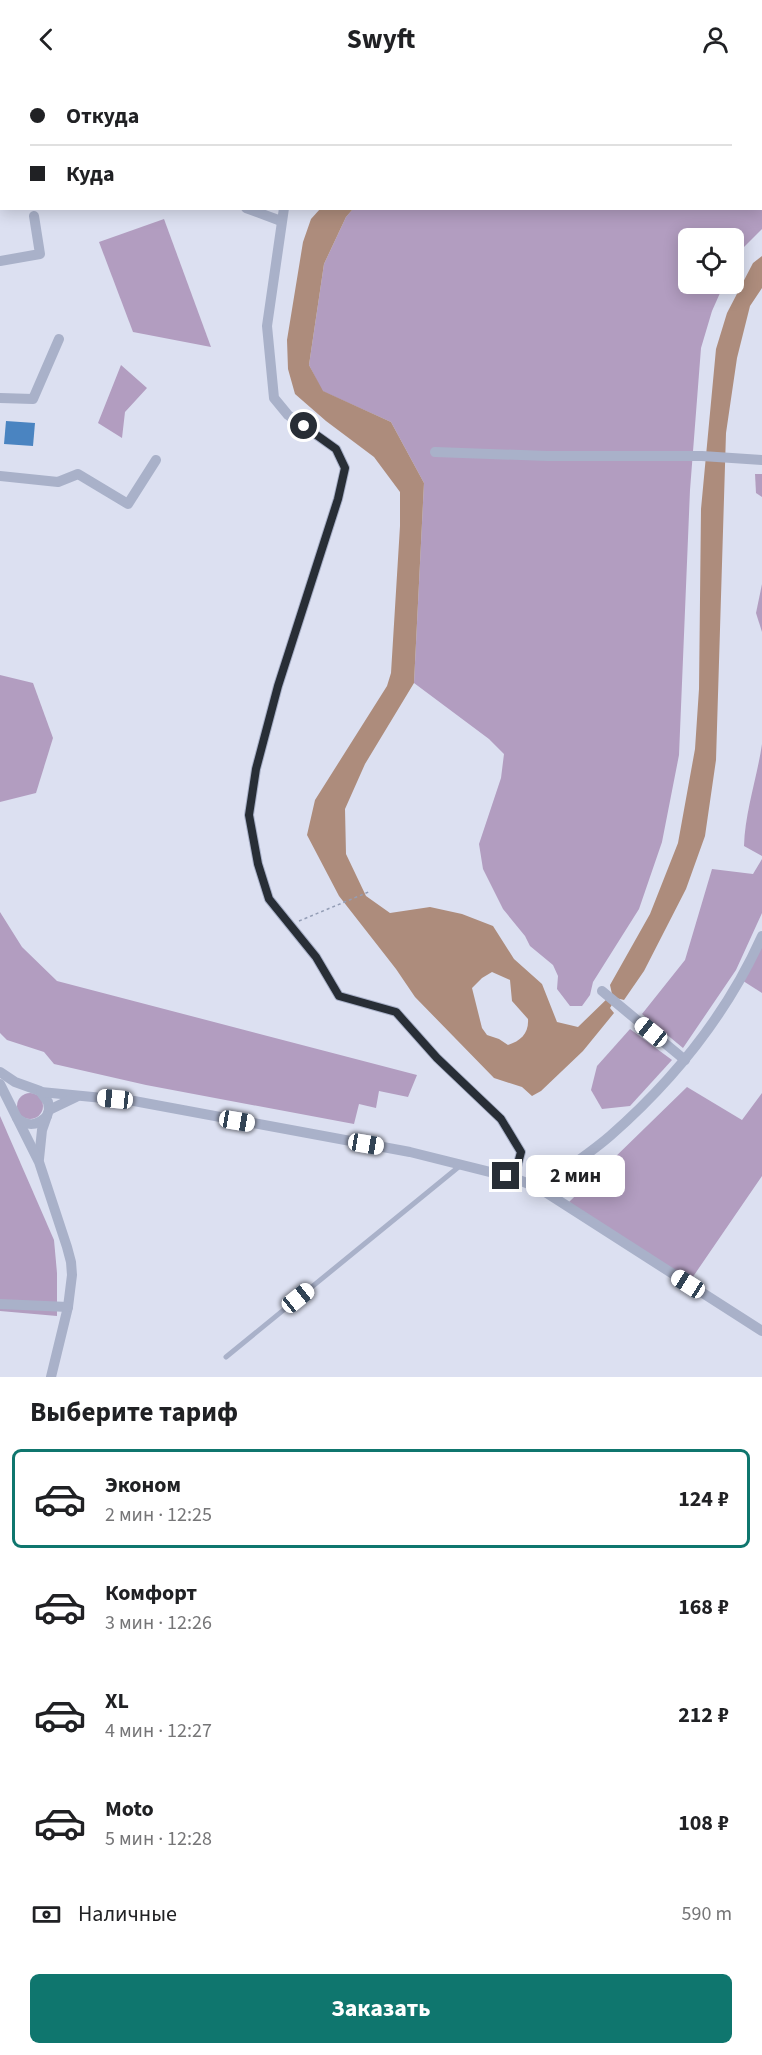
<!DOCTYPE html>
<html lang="ru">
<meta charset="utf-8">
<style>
:root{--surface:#fff;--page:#f2f2f2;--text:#202124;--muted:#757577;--line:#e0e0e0;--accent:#0f766e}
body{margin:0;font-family:"Source Sans 3",sans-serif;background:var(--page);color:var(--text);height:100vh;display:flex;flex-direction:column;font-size:22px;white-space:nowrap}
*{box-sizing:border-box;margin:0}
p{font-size:20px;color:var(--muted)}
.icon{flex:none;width:33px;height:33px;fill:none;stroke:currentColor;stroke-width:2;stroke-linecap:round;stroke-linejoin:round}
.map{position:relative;height:1299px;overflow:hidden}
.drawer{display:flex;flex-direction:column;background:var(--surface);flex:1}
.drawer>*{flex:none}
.guide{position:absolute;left:0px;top:0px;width:762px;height:132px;box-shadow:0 3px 15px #0003;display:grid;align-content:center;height:132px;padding:0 30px;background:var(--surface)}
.controls{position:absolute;left:678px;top:150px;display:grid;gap:12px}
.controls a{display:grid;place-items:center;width:66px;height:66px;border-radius:9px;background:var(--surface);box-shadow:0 3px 15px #0003;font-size:30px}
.end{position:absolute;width:27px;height:27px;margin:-14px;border:8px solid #282e36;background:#fff;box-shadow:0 0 0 3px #fff}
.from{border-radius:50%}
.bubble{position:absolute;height:42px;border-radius:9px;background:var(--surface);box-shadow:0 3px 15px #0003;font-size:20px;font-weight:700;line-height:42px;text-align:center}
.car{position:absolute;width:18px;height:36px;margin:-18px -9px;border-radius:8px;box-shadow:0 0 4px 2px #0007;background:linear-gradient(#fff 24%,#345 0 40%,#fff 0 76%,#345 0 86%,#fff 0)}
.guide b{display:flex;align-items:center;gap:21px;height:57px;font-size:22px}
.guide b+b{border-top:2px solid var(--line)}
.guide i{width:15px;height:15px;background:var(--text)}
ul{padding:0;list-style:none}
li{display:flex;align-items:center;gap:18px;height:99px;margin:0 12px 9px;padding:0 18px;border:3px solid transparent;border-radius:9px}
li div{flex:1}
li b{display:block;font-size:22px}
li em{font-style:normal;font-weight:700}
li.active{border-color:var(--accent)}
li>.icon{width:54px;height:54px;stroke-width:1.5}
h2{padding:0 30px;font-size:27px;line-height:72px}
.pay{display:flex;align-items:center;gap:15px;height:66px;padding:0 30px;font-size:22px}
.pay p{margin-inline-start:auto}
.primary-button{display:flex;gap:12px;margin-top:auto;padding:12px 30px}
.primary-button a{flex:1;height:69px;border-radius:9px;background:var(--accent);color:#fff;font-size:24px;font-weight:700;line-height:69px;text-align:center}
header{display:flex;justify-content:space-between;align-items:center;height:78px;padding:0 30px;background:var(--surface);font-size:27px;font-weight:700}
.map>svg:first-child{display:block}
</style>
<header><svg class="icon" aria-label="back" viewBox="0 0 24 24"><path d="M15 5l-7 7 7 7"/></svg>Swyft<svg class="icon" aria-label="person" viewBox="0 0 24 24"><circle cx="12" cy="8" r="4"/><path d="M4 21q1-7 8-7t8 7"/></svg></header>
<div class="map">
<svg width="762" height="1299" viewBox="0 0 762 1299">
<rect width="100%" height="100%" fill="#dce0f1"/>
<g fill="#b29dc0">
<polygon points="464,0 762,0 762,151 739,174 734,186 734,160 688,160 688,206 724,206 712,233 701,270 690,412 679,677 662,764 639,831 593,904 590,917 582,928 570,928 557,911 558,898 553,887 530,868 525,858 503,831 483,791 479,766 501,700 504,676 489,661 414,605 424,405 391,344 322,313 309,287 324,186 346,139 353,131 760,130 760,2 462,1"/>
<polygon points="164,141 211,269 133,254 99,164"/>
<polygon points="121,287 147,310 125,334 122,360 98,345"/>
<polygon points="755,396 762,396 762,419 756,415"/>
<polygon points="762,506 762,554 756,535"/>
<polygon points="0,597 33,605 53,660 36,715 0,724"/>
<path d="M 762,666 L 762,778 L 744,768 C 745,734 757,700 762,666 Z"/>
<polygon points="762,781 762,835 736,892 683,970 642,936 685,882 712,791 753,796"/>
<polygon points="0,834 22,869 57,903 417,997 408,1019 379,1013 376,1030 359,1026 354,1046 146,1007 54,986 44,974 7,962 0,955"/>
<polygon points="762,858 762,915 740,901"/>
<polygon points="630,951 672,982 630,1028 602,1031 591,1012 597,988"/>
<polygon points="687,1009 742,1042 762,1015 762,1098 688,1206 569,1124"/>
<circle cx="30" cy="1028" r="13"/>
<polygon points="0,1038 54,1162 57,1195 57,1238 0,1233"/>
</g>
<path fill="#ad8c7c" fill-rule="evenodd" d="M 320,131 L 353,131 L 346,139 L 324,186 L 309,287 L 323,313 L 391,344 L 424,405 L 414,605 L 365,686 L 345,731 L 346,776 L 366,818 L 390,835 L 430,829 L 462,836 L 493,848 L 514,881 L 542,906 L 557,944 L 578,949 L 612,916 L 610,907 L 650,836 L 678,765 L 695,671 L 699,611 L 701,431 L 716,271 L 727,235 L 753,185 L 762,178 L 762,210 L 750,228 L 737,280 L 726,355 L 716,682 L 705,758 L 686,811 L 644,893 L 624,922 L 616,920 L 610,930 L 614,935 L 583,973 L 541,1013 L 532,1018 L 522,1009 L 494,1000 L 415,919 L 396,891 L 339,818 L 307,757 L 315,722 L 387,608 L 391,595 L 400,448 L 400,414 L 374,379 L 326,343 L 295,316 L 288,291 L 287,262 L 303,164 L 311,141 ZM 492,894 L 510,902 L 512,923 L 528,941 C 529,955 521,963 508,967 L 499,961 L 487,957 L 482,950 L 472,910 L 482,900 Z"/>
<polygon fill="#4a84c1" points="6,343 35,345 33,368 4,366"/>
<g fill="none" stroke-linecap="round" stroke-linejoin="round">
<polyline stroke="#939db5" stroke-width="1.5" stroke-dasharray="3 3" stroke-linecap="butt" points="299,843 371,813"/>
<polyline stroke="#a9b1c9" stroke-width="5" points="226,1279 461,1087"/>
<g stroke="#a9b1c9" stroke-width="10">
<polyline points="176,0 177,2"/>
<polyline points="313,2 315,0"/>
<polyline points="0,34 2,35"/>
<polyline points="0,44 2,43"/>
<polyline points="246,130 281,143"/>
<polyline points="284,130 267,248 274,320 288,337 336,371 345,390 338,421 278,608 256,691 249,737 258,786 269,821 316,879 339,918 396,934 437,980 501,1041 521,1074 514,1100"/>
<polyline points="0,183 40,176 34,138"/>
<polyline points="0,320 33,321 59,261"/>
<polyline points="435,374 547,378 702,378 762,382"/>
<polyline points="0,398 58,404 78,396 128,426 156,382"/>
<polyline points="602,913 685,982"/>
<polyline points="0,994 15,1004 40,1013 48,1024 49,1032 42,1052 39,1081"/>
<polyline points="0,1006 39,1084 67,1169 71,1184 72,1197 68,1229 51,1299"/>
<polyline points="41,1014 134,1023 410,1074 514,1100 539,1110 762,1253"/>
<polyline points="49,1032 76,1019"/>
<path d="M 17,1040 C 28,1049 37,1048 47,1038"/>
<path d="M 539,1110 C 563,1093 588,1077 610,1058 C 674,1002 727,936 762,858"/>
<polyline points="0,1226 68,1229"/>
</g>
</g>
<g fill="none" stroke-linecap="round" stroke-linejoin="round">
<polyline stroke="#282e36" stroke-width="8" points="304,348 336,371 345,390 338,421 278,608 256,691 249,737 258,786 269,821 316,879 339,918 396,934 437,980 501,1041 521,1074 514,1100 506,1098"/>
</g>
</svg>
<div class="controls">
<a><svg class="icon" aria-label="locate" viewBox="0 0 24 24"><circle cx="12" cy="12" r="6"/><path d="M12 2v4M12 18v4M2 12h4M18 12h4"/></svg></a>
</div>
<i class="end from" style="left:304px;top:348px"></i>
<i class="end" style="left:506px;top:1098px"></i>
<div class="bubble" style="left:526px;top:1077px;width:99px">2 мин</div>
<i class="car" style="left:651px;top:954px;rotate:309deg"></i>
<i class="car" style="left:115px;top:1021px;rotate:276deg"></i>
<i class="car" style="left:237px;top:1043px;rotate:100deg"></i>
<i class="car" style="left:366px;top:1066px;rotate:100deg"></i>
<i class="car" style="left:688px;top:1206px;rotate:302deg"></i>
<i class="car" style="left:298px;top:1220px;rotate:51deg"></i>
<div class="guide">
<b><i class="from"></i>Откуда</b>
<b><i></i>Куда</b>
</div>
</div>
<section class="drawer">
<h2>Выберите тариф</h2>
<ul>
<li class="active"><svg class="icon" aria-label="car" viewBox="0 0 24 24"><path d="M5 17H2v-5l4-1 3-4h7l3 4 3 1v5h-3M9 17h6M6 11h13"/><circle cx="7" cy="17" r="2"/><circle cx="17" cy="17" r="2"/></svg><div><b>Эконом</b><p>2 мин · 12:25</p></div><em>124 ₽</em></li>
<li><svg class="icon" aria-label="car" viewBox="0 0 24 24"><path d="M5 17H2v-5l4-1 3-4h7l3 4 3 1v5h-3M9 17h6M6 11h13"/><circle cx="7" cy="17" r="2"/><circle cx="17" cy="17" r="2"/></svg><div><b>Комфорт</b><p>3 мин · 12:26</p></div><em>168 ₽</em></li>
<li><svg class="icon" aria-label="car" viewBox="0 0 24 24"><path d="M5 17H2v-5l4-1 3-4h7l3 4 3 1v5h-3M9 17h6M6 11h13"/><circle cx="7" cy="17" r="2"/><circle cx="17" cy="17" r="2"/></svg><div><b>XL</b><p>4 мин · 12:27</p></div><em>212 ₽</em></li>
<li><svg class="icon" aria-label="car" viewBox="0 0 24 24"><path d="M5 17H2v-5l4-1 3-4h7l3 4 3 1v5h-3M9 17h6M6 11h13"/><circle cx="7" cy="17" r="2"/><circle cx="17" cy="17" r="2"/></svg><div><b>Moto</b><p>5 мин · 12:28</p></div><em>108 ₽</em></li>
</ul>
<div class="pay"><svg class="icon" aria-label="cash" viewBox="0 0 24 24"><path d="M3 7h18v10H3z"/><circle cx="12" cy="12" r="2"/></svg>Наличные<p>590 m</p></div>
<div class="primary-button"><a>Заказать</a></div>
</section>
